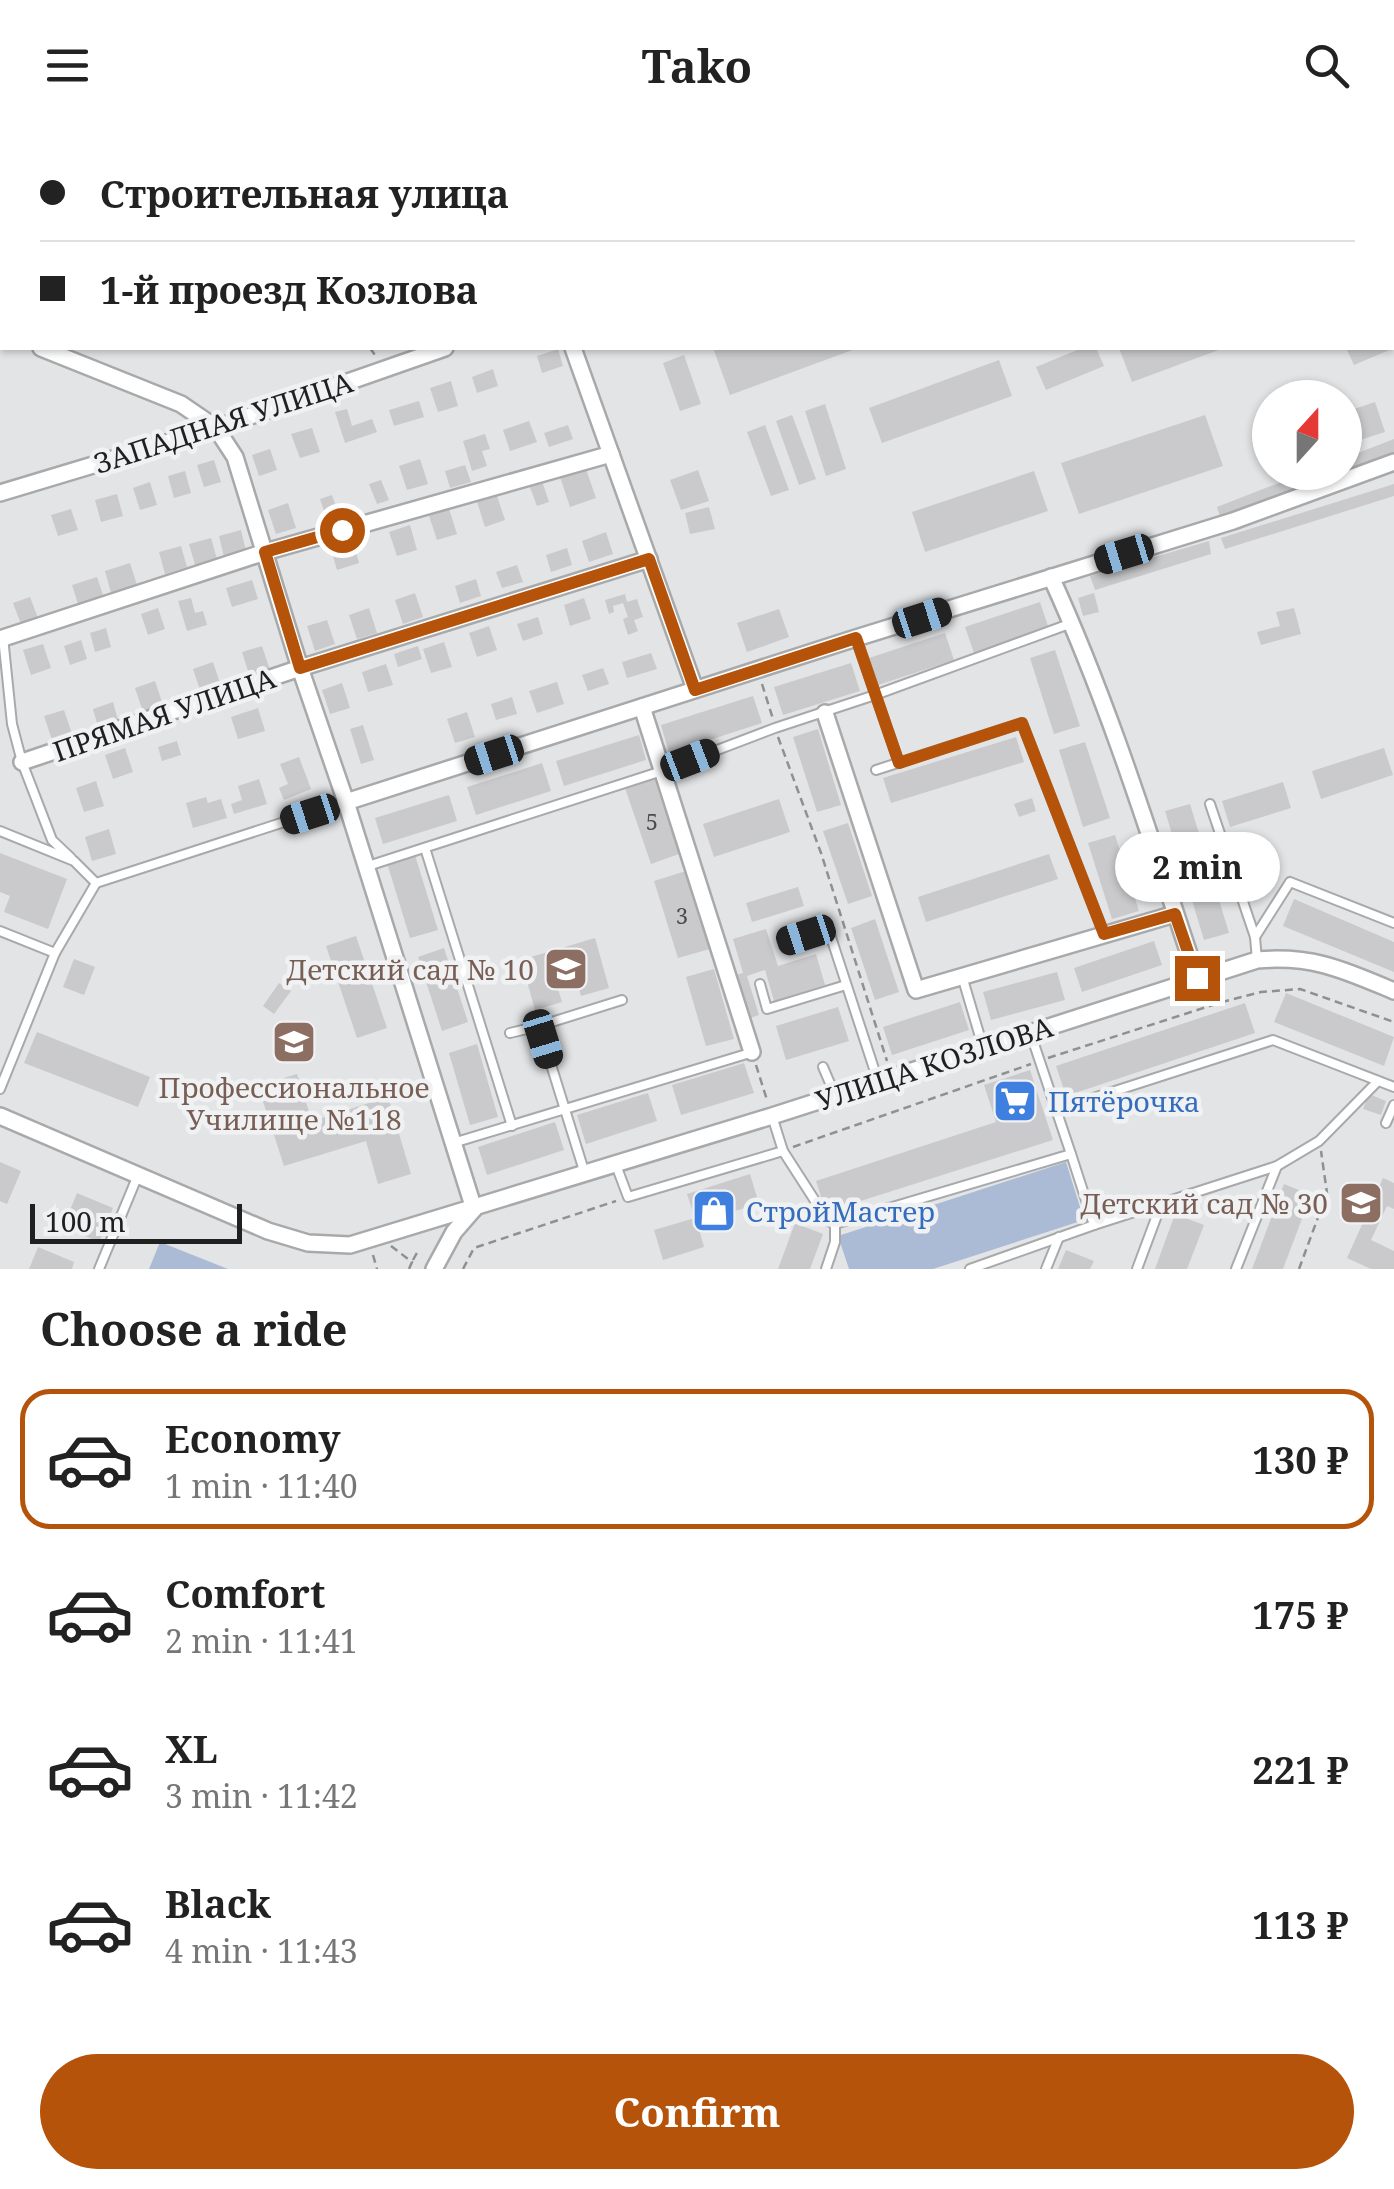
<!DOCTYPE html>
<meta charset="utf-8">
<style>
:root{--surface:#fff;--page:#f2f2f2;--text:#222;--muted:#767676;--line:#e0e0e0;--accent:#b45309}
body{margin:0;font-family:"Noto Serif",serif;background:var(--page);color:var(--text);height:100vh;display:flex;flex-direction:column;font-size:38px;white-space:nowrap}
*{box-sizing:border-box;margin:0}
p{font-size:32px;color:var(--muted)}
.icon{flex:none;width:55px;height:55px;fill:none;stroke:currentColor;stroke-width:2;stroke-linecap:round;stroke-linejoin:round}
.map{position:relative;height:1139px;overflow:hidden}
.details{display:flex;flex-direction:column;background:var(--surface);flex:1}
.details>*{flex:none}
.hud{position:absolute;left:0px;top:0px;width:1395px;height:220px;box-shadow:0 2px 8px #0004;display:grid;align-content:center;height:220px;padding:0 40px;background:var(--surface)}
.needle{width:65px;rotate:21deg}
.controls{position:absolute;left:1252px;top:250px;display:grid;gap:20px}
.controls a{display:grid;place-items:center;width:110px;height:110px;border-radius:50%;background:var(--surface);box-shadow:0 2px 8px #0004;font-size:50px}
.scale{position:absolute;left:30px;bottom:25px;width:212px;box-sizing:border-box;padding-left:10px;border:5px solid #1f2020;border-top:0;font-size:28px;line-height:35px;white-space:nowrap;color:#1f2020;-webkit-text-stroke:8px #eff1f3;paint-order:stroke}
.end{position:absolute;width:45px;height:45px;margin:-22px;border:12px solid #b45309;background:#fff;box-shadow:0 0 0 5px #fff}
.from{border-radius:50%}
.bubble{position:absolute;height:70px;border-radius:35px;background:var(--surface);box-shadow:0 2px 8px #0004;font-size:32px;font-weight:700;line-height:70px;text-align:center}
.car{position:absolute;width:30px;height:60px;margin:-30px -15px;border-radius:12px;box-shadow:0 0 8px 2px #0007;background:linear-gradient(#222 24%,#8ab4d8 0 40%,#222 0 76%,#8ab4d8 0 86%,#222 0)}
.hud b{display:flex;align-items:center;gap:35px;height:95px;font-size:38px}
.hud b+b{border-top:2px solid var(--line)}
.hud i{width:25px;height:25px;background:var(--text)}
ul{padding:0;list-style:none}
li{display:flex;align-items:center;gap:30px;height:140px;margin:0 20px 15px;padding:0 20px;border:5px solid transparent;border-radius:30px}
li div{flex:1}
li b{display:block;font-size:38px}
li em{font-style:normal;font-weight:700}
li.active{border-color:var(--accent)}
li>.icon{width:90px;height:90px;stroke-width:1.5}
h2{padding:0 40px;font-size:45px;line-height:120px}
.button{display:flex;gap:20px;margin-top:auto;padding:20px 40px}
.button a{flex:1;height:115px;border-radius:60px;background:var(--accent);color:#fff;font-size:40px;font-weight:700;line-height:115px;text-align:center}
header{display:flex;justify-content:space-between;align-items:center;height:130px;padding:0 40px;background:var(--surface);font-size:45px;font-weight:700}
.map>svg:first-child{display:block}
</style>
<header><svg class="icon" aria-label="menu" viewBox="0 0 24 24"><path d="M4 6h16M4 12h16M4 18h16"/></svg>Tako<svg class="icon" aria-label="search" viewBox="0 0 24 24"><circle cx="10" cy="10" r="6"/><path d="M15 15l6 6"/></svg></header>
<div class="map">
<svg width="1394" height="1139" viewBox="0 0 1394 1139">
<rect width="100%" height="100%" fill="#e2e4e6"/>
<g fill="#abbbd5">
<polygon points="1066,1032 1084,1090 933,1139 849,1139 838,1106"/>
<polygon points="160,1112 228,1139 149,1139"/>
</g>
<polygon fill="#99accb" points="0,0 487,0 488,2 2,2 2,173 0,173"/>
<g fill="#cacacd">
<polygon points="713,218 858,218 730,265"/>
<polygon points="1082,218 1096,218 1104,236 1046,260 1036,237"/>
<polygon points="1119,218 1224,218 1132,252"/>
<polygon points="1346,218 1394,218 1354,235"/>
<polygon points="558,219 563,236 542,243 537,226"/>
<polygon points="684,225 701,274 680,281 663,233"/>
<polygon points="999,230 1012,266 882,313 869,278"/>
<polygon points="493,239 498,256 477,263 472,247"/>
<polygon points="451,251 458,276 438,282 430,258"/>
<polygon points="419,271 424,287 394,296 389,280"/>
<polygon points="1375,272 1385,302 1360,310 1351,280"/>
<polygon points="825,274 846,339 826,346 805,281"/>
<polygon points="347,279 352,296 372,289 377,302 345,313 335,282"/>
<polygon points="792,285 816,349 799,355 776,291"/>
<polygon points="1205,285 1223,336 1079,384 1061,333"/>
<polygon points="529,291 537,312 510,321 503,300"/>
<polygon points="568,295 573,309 549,317 544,303"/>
<polygon points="765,295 789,360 771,366 747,302"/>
<polygon points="312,298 320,322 300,328 291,304"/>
<polygon points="485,304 490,319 482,321 487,336 472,341 463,311"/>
<polygon points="1394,309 1394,324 1345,342 1345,328"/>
<polygon points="270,319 277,340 259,346 252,325"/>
<polygon points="420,329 428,354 407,360 399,336"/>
<polygon points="214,330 221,352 204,357 197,335"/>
<polygon points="465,335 471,352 450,358 445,341"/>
<polygon points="586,339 596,368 570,377 560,347"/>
<polygon points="698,340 709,371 681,380 670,350"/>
<polygon points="185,341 191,363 174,368 168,346"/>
<polygon points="1034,341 1048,381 925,422 912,382"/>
<polygon points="1307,342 1345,342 1221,389 1217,377"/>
<polygon points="381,350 389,370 377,374 369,354"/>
<polygon points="542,351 549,372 537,376 529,355"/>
<polygon points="150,352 157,375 140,380 133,358"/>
<polygon points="1394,354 1394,366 1225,419 1221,408"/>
<polygon points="117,364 123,386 101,392 95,370"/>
<polygon points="332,365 339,385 327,390 320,369"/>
<polygon points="497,366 505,390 485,397 477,372"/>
<polygon points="288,373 296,398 276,404 268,380"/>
<polygon points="709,377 715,399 690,404 685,383"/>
<polygon points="71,379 78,400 58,406 51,385"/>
<polygon points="449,379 457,404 437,410 429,386"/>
<polygon points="410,395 417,420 397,426 389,402"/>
<polygon points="241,400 246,421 224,427 219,406"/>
<polygon points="606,402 613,424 589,432 582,411"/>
<polygon points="211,408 217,429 195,435 189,414"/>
<polygon points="1209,411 1211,424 1095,460 1090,446"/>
<polygon points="353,412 359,433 337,440 331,419"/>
<polygon points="181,416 187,437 165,444 159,422"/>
<polygon points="567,418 572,435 551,442 546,425"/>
<polygon points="130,433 137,455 111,463 105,441"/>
<polygon points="517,435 523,452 502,458 496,442"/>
<polygon points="97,447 104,468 79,477 72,455"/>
<polygon points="476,449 481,466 460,473 455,456"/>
<polygon points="252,450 258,469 232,477 226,458"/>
<polygon points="415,463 423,487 403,494 395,470"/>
<polygon points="1094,463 1099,482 1083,486 1078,468"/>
<polygon points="625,464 627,472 637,469 643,487 634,490 638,501 628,505 623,489 628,487 623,473 613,476 614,482 609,484 605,470"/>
<polygon points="30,467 38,488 21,494 13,473"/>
<polygon points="191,468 195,483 203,481 207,495 187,501 178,471"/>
<polygon points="584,468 591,489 570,496 564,475"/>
<polygon points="1040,472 1049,499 974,523 965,497"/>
<polygon points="158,478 165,499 148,505 141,484"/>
<polygon points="369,478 377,503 357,509 349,485"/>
<polygon points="1294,478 1301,504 1261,515 1257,502 1280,496 1276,482"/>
<polygon points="779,479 789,507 747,522 737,493"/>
<polygon points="538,487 543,504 523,511 517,494"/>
<polygon points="327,490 335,514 315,521 307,496"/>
<polygon points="489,496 497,520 477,527 469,503"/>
<polygon points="106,498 111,517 95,522 90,503"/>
<polygon points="945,503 954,530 878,555 869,528"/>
<polygon points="81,510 87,529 70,535 64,516"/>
<polygon points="444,512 452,537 431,543 423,519"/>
<polygon points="43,514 51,538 31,545 23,520"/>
<polygon points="262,516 270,540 250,547 242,522"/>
<polygon points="418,516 422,529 398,537 394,524"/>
<polygon points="1055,520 1080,596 1054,604 1030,528"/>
<polygon points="651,523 657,539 627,548 622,532"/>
<polygon points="213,532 221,556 201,563 193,539"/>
<polygon points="851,533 860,561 783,585 774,557"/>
<polygon points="386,534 393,555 368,562 362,542"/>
<polygon points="603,538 609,554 588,561 582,545"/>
<polygon points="155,551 163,575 143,582 135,558"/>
<polygon points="557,552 564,574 537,583 529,561"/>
<polygon points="342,553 350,578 330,584 322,560"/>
<polygon points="753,566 762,593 669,623 661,595"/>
<polygon points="512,567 517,584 496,590 491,574"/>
<polygon points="113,572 118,590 98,597 93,579"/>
<polygon points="258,578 265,601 238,609 231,587"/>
<polygon points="64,580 72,604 52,610 44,586"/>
<polygon points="467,582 475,607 455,613 447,589"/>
<polygon points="363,595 374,630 361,634 350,599"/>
<polygon points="818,599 841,675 817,682 793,607"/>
<polygon points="639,605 646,630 564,656 556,631"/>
<polygon points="1016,607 1024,632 891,673 883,648"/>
<polygon points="177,611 181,625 162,631 158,617"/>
<polygon points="1085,612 1110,688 1083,697 1059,620"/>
<polygon points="125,618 133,642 113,649 105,625"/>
<polygon points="1384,618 1393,645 1321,669 1312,641"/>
<polygon points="299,627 311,659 284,670 279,658 288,654 280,634"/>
<polygon points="542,633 551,661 476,685 467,657"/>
<polygon points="654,648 679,724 651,734 625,658"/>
<polygon points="259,649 267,674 234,684 231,674 242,670 238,656"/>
<polygon points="96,651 104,676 84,682 76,658"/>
<polygon points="1283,652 1291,678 1230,697 1222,671"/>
<polygon points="449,665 457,691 383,714 375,688"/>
<polygon points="206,667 208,673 221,669 227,688 193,698 186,673"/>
<polygon points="1032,668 1036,681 1019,687 1014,674"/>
<polygon points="779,669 790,702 714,727 703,694"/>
<polygon points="1190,674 1229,803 1204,810 1165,681"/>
<polygon points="848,693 872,766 848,774 823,701"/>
<polygon points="109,699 116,724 92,731 85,707"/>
<polygon points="1115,705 1139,781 1112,789 1088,713"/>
<polygon points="0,723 67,749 48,799 4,782 10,766 0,762"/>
<polygon points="1049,724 1058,749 926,792 918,767"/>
<polygon points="415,725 438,800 410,808 387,733"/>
<polygon points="686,741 710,819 678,828 654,751"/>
<polygon points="798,757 804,776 752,792 746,773"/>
<polygon points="1294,769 1394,812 1394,842 1283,796"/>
<polygon points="875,789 899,862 875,870 851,798"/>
<polygon points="766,799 778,836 816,824 825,855 774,871 765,840 747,846 759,885 750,888 736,845 743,843 733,809"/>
<polygon points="356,806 387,898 357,908 326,816"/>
<polygon points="595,808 609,858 581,866 574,843 555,849 562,872 535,880 521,830"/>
<polygon points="1154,811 1162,835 1082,862 1074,838"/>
<polygon points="444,818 468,892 442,901 418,827"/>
<polygon points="74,829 95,837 84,865 63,857"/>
<polygon points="714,839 734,909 706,916 686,847"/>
<polygon points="1057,842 1065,870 991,890 983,862"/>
<polygon points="279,853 291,861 274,884 263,876"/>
<polygon points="1286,863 1394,907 1384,936 1274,892"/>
<polygon points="960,872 969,900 892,925 883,897"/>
<polygon points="1245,873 1255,903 1066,966 1056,936"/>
<polygon points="838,877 849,911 786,930 776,896"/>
<polygon points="37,902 150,947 138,977 24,933"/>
<polygon points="477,914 498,987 470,995 449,923"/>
<polygon points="744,933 754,963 681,985 672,955"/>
<polygon points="1030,940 1053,1010 826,1082 816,1051 996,992 984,955"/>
<polygon points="297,944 312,991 388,967 411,1044 378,1054 366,1011 284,1036 258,956"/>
<polygon points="648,963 657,991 586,1014 577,985"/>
<polygon points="1369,964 1386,971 1381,985 1363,979"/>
<polygon points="555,992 564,1020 487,1045 478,1017"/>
<polygon points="0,1032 21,1041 7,1074 0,1071"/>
<polygon points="750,1044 759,1074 697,1092 704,1117 663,1130 654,1100 695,1088 687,1064"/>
<polygon points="1383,1048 1394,1053 1394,1079 1387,1076 1371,1110 1394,1121 1394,1139 1371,1139 1347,1128"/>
<polygon points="1284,1054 1311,1065 1283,1139 1252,1139"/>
<polygon points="77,1063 113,1078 99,1112 63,1097"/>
<polygon points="1175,1084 1204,1095 1187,1139 1155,1139"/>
<polygon points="795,1093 823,1104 810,1139 778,1139"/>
<polygon points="38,1117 74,1132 72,1139 29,1139"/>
<polygon points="1066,1120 1094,1131 1090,1139 1058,1139"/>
</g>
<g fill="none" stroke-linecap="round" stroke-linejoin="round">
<defs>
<g id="service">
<polyline points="3,507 12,594 22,632 52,710 71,728"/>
<polyline points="856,508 899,633"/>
<polyline points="876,640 1022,593 1104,804"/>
<polyline points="1210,674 1255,807 1257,830"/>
<polyline points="0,701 74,731 96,753 346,672"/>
<polyline points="425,718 512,996"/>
<polyline points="368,736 662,641 775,598 875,565 1072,493"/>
<polyline points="0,801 55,823"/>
<polyline points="1255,807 1290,752 1394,793"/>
<polyline points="784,812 828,798 878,951"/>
<polyline points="962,846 983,917"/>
<polyline points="760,854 767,879 846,855"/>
<polyline points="510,903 539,896"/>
<polyline points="823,937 835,965"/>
<polyline points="0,959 55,823 96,753"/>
<polyline points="1056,980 1273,910 1394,957"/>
<polyline points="772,986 783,1021 828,1091 835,1094 1071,1024 1030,902"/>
<polyline points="1386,993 1394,975"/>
<polyline points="453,1013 750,923"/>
<polyline points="616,1035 628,1067 783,1021"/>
<polyline points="585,1044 539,896 622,870"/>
<polyline points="1094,1095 1277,1036 1319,1011 1378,951"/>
<polyline points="99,1139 138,1045"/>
<polyline points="826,1139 835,1112 835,1094"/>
<polyline points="970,1139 1094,1095 1071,1024"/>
<polyline points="1046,1139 1059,1107"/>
<polyline points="1137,1139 1162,1072"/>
<polyline points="1236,1139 1277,1036"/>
</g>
<g id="minor">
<polyline points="0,205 2,206"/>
<polyline points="41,218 181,274 216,298 235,327 300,538 346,672 474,1079"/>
<polyline points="573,218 695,559"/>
<polyline points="0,363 216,298 445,218"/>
<path d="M 1051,447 C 1110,576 1152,713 1197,848"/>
<polyline points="0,509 265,422 611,324"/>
<polyline points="642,577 752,922"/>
<polyline points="825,583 916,860 1175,784"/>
<polyline points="22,632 300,538 649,429"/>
<polyline points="346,672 856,508 1233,391 1394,332"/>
<path d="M 0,986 L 268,1101 L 308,1113 L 350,1115 L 772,986 L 1257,830 C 1313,825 1344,840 1394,861"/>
<polyline points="434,1139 454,1102 474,1079"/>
</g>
</defs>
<use href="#service" stroke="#a8a9ab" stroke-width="12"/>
<use href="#minor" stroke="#a8a9ab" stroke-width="20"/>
<g stroke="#8f9091" stroke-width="2.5" stroke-dasharray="8 5" stroke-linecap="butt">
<polyline points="248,0 249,2"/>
<polyline points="1205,2 1213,0"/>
<polyline points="370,218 377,228"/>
<polyline points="762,554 773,589"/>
<polyline points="778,607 821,723 887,931"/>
<polyline points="1048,928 1222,872 1261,862 1300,859 1394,892"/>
<polyline points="756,935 767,970"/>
<polyline points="793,1017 1031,934"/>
<polyline points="391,1116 412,1132 409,1139"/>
<polyline points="373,1125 377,1139"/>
<polyline points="413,1130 419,1119"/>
<polyline points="463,1139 474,1118 616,1071"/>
<polyline points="1299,1139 1327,1063 1321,1021"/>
</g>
<use href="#service" stroke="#fff" stroke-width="8"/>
<use href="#minor" stroke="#fff" stroke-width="15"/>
</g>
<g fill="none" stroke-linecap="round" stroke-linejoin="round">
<polyline stroke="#b45309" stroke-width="12" points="342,400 265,422 300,538 649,429 695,560 856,508 899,633 1022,593 1104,804 1175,784 1197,848"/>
</g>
<defs>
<symbol id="school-square" viewBox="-11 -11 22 22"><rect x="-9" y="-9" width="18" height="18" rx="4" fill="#8d6e63" stroke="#eff1f3"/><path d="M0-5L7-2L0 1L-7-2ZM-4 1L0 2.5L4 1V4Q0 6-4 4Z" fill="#fff"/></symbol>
<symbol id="university-square" viewBox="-11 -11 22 22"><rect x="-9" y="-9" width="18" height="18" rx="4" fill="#8d6e63" stroke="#eff1f3"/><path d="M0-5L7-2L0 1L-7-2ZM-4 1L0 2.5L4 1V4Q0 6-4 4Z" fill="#fff"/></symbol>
<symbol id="supermarket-square" viewBox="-11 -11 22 22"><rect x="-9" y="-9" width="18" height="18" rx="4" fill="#3f7fe0" stroke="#eff1f3"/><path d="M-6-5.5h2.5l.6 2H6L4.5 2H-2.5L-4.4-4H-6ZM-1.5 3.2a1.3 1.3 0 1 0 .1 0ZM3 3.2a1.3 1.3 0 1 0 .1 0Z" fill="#fff"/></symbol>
<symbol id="shop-square" viewBox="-11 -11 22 22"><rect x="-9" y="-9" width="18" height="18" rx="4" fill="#3f7fe0" stroke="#eff1f3"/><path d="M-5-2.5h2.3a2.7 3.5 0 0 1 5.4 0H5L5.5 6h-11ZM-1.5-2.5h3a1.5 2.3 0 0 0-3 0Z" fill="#fff"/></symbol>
</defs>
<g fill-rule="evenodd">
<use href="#school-square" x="541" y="814" width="50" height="50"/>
<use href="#university-square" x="269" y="887" width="50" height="50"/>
<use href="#supermarket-square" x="990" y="946" width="50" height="50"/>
<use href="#school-square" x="1336" y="1048" width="50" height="50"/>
<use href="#shop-square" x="689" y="1056" width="50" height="50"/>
</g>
<g text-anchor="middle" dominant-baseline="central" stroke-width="9" stroke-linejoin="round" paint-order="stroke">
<g font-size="22" fill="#4a4a4b">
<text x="652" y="691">5</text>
<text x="682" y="785">3</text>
</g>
<g font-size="28" fill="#1f2020" stroke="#eff1f3">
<text transform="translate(223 292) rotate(-18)">ЗАПАДНАЯ УЛИЦА</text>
<text transform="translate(164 584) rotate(-19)">ПРЯМАЯ УЛИЦА</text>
<text transform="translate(934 933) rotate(-18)">УЛИЦА КОЗЛОВА</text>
</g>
<g font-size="28" fill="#785e54" stroke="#eff1f3" text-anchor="end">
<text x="534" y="839">Детский сад № 10</text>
<text x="294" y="957" text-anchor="middle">Профессиональное<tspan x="294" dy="32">Училище №118</tspan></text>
<text x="1328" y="1073">Детский сад № 30</text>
</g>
<g font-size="28" fill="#366cbe" stroke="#eff1f3" text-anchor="start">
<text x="1048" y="971">Пятёрочка</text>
<text x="746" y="1081">СтройМастер</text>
</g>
</g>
</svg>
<div class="controls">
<a><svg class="needle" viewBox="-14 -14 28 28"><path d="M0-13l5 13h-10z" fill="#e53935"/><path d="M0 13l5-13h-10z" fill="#767676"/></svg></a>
</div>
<div class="scale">100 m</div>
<i class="end from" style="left:342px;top:400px"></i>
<i class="end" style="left:1197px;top:848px"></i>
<div class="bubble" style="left:1115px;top:702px;width:165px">2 min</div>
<i class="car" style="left:1124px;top:424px;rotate:253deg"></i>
<i class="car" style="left:922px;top:488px;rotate:72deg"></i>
<i class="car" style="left:494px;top:625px;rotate:252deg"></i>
<i class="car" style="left:690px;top:630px;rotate:69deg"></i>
<i class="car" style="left:310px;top:684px;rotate:252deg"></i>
<i class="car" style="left:806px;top:805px;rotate:252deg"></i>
<i class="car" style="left:543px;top:909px;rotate:163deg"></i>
<div class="hud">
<b><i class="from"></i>Строительная улица</b>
<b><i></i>1-й проезд Козлова</b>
</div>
</div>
<section class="details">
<h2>Choose a ride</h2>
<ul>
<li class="active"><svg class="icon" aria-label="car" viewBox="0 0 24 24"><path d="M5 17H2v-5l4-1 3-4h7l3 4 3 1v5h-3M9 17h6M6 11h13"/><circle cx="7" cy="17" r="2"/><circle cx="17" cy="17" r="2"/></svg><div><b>Economy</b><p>1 min · 11:40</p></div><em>130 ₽</em></li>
<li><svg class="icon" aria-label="car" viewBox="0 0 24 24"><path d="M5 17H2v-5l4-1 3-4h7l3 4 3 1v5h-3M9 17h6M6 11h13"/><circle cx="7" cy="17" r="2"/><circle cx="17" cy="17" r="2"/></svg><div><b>Comfort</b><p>2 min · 11:41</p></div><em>175 ₽</em></li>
<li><svg class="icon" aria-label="car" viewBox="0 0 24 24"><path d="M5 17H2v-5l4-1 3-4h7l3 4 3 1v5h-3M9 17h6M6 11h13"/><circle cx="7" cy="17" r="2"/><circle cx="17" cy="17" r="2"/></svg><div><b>XL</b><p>3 min · 11:42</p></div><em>221 ₽</em></li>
<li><svg class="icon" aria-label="car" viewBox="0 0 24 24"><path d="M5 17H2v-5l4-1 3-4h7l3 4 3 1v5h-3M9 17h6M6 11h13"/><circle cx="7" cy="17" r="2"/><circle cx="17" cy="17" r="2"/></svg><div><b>Black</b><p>4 min · 11:43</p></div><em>113 ₽</em></li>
</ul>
<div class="button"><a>Confirm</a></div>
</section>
